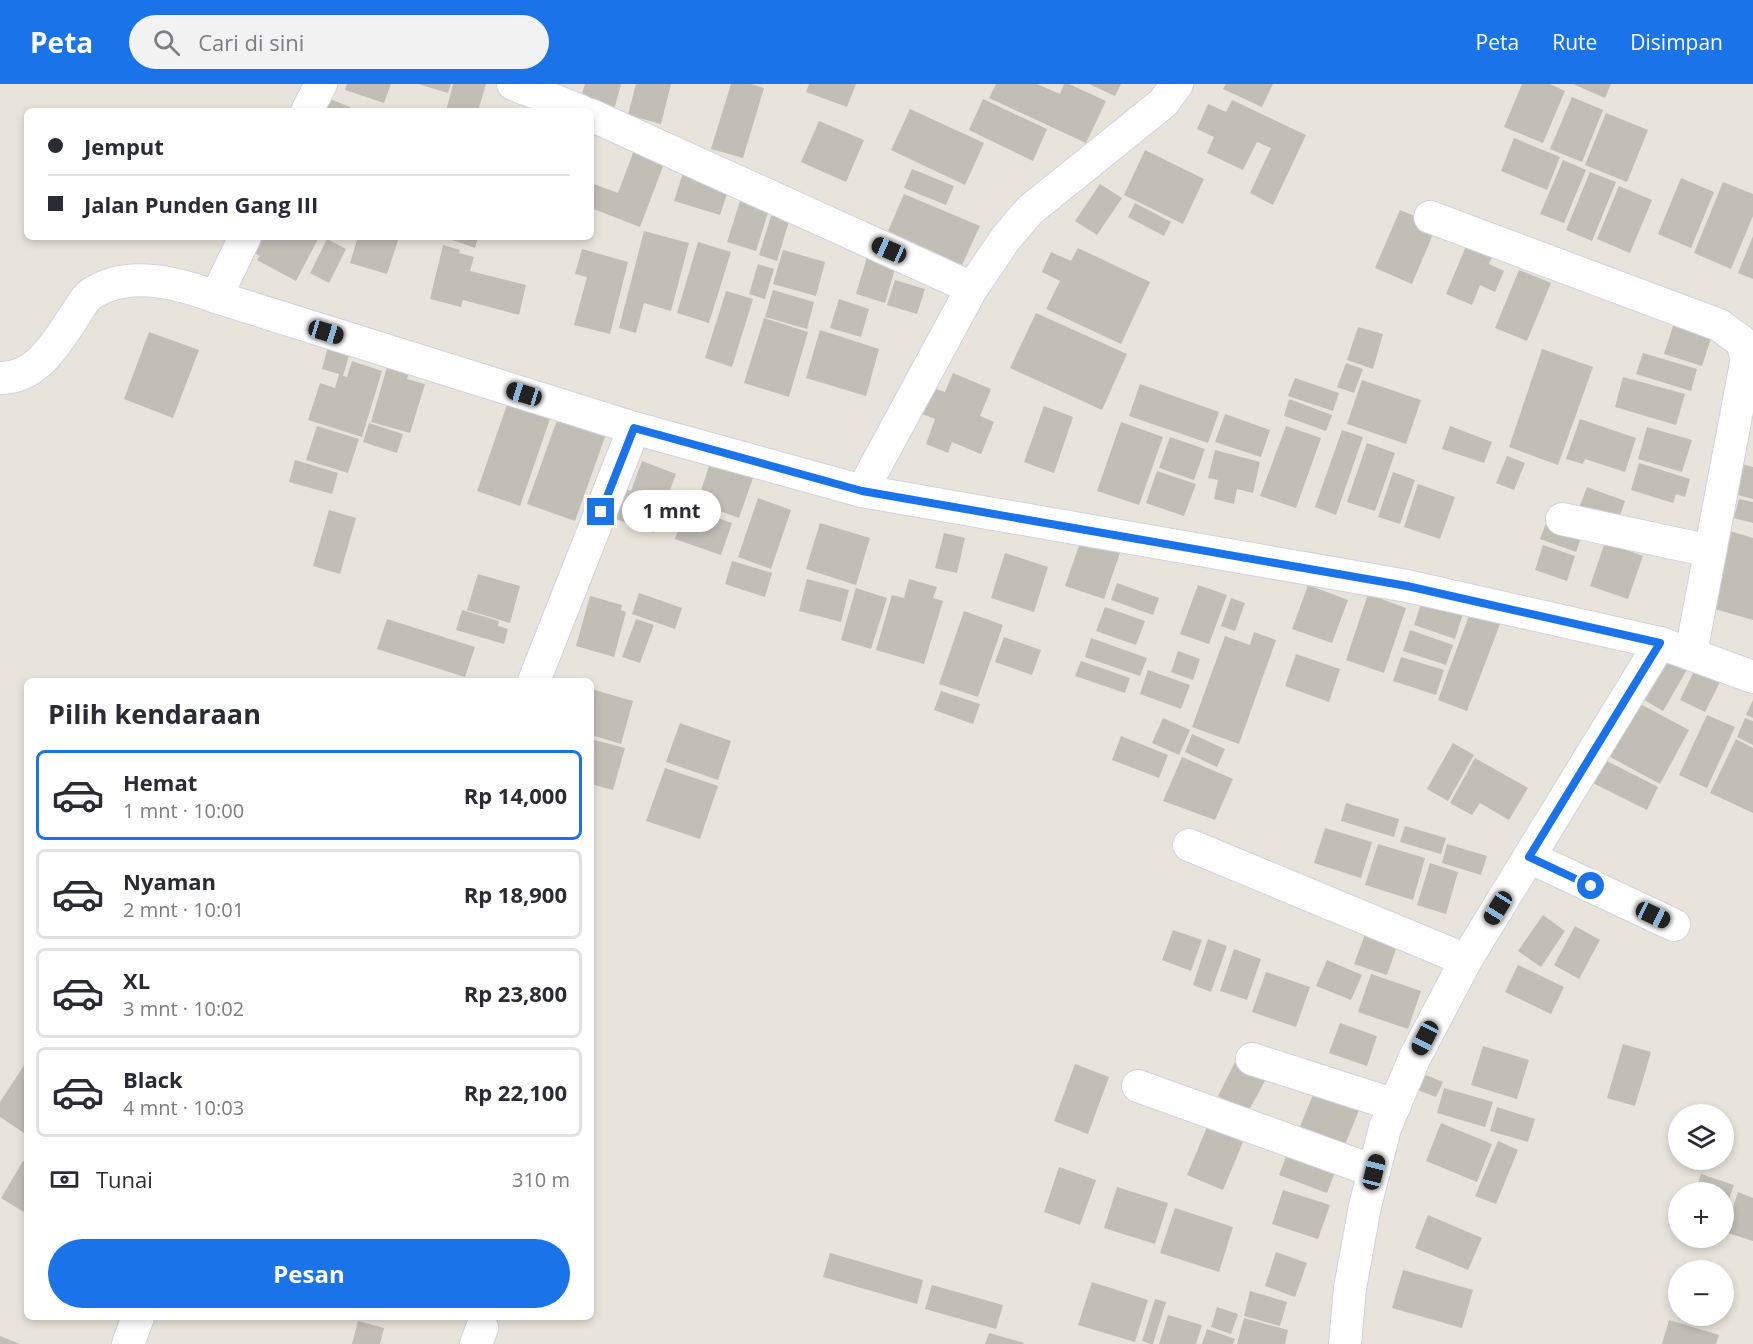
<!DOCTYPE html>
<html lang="id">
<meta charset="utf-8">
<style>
:root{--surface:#fff;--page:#f2f2f3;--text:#2b2b33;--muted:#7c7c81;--line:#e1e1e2;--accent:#1a73e8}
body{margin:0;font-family:"Open Sans",sans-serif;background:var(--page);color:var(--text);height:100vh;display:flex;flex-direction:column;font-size:22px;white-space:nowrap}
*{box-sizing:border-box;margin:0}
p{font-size:20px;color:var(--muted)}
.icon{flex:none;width:33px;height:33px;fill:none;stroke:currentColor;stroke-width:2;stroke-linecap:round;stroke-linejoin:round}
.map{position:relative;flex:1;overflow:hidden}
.side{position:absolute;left:24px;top:594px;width:570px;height:642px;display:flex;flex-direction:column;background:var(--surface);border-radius:9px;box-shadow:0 3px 9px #0003}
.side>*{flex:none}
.guide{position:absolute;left:24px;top:24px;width:570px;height:132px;border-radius:9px;box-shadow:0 3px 9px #0003;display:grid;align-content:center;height:132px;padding:0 24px;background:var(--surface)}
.controls{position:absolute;left:1668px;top:1020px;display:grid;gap:12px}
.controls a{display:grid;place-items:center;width:66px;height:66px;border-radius:50%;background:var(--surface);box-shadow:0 3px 9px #0003;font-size:30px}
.end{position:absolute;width:27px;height:27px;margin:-14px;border:8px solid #1a73e8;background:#fff;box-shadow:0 0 0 3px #fff}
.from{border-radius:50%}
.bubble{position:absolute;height:42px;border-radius:21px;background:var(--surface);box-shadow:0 3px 9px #0003;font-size:20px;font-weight:700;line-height:42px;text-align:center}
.car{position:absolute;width:18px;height:36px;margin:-18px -9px;border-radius:8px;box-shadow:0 0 4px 2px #0007;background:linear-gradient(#222 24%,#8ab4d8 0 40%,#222 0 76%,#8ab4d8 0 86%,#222 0)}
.guide b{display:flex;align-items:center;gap:21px;height:57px;font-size:22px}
.guide b+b{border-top:2px solid var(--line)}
.guide i{width:15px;height:15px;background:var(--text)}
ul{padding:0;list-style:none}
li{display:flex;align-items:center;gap:18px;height:90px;margin:0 12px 9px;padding:0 12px;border:3px solid var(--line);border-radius:9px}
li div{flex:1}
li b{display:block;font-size:22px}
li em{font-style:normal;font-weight:700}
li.on{border-color:var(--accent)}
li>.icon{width:54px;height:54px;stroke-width:1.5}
h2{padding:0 24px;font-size:27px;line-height:72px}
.pay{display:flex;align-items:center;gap:15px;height:66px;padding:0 24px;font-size:22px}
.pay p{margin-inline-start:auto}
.action{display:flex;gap:12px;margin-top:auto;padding:12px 24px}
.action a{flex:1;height:69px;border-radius:36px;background:var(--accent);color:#fff;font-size:24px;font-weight:700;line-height:69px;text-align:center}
header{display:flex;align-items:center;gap:36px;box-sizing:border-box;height:84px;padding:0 30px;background:var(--accent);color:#fff}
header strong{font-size:28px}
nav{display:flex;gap:33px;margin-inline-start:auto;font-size:21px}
.search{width:420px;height:54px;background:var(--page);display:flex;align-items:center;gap:15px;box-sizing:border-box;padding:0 21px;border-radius:33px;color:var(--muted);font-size:22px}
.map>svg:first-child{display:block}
</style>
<header>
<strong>Peta</strong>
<div class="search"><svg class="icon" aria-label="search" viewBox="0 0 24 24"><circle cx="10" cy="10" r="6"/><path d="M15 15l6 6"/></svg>Cari di sini</div>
<nav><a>Peta</a><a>Rute</a><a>Disimpan</a></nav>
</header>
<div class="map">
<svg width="1753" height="1260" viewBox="0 0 1753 1260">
<rect width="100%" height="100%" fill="#e8e4db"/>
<g fill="#c1beb6">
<polygon points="347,0 391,0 384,19 345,6"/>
<polygon points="418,0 451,0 448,9"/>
<polygon points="453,0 486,0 478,27 446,27"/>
<polygon points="585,0 621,0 614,26 580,16"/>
<polygon points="636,0 671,0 661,40 628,31"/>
<polygon points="731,0 751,0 764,4 743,74 711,65"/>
<polygon points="809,0 856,0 847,23 806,8"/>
<polygon points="996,0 1037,0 1060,10 1064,0 1069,0 1106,17 1086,59 989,14"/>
<polygon points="1089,0 1121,0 1115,12"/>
<polygon points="1226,0 1273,0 1262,23 1223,5"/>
<polygon points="1522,0 1550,0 1565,7 1543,59 1504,43"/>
<polygon points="1573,0 1611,0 1605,14"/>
<polygon points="1572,13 1603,26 1582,78 1550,65"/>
<polygon points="328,14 352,24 351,27 323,27"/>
<polygon points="983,15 1047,45 1033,77 969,46"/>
<polygon points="1232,16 1306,51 1273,121 1250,109 1271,64 1257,58 1243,86 1207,69 1214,53 1197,45 1208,20 1226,28"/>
<polygon points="910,25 984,59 965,101 891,66"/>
<polygon points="1606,29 1648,46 1627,98 1585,81"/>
<polygon points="819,37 864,56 846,98 801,78"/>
<polygon points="1514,54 1560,73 1547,106 1501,87"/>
<polygon points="636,61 667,72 640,143 591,124 591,108 594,100 618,109"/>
<polygon points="1145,66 1204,95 1183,140 1124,111"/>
<polygon points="1563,76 1586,86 1564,139 1540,130"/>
<polygon points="912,85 954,102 946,121 904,104"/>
<polygon points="1590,88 1616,98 1592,157 1566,146"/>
<polygon points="683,89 729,104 720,131 674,117"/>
<polygon points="1681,94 1714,108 1691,164 1658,150"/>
<polygon points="1723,98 1753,110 1753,132 1731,185 1694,169"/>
<polygon points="1100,100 1122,114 1097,151 1075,137"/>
<polygon points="1619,102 1652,116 1630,169 1597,155"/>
<polygon points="744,105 773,113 756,167 727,158"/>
<polygon points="904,110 980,142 962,181 888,147"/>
<polygon points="1135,119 1171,138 1164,152 1128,133"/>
<polygon points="773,126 791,131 777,177 759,171"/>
<polygon points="1400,126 1437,141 1412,200 1375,184"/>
<polygon points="644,147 689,159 671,227 644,219 636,249 619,244"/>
<polygon points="1471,150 1497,161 1489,180 1504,187 1495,208 1480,201 1472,221 1446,210"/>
<polygon points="1753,152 1753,195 1738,189"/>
<polygon points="250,153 319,153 296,197 257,176 260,172 244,164"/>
<polygon points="358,153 399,153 387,190 350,179"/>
<polygon points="444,153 478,153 475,164"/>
<polygon points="327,155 346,165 329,199 310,189"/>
<polygon points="698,158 731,168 709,239 677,229"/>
<polygon points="443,161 460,166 459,169 474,173 470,187 526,201 519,231 463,216 461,223 430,215"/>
<polygon points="1078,164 1150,198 1121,260 1046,225 1060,197 1042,188 1051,168 1071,177"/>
<polygon points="582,165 628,178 610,250 574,241 587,193 575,190"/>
<polygon points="783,166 825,178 816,212 773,200"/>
<polygon points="868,170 897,178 885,219 856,210"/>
<polygon points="758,180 774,185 765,215 749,210"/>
<polygon points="1519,186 1551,199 1527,257 1495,244"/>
<polygon points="895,196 925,205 917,230 887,221"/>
<polygon points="773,206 814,218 807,245 765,233"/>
<polygon points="726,207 753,215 732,283 705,274"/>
<polygon points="839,215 869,225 861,253 830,244"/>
<polygon points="1036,229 1127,270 1102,326 1010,284"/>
<polygon points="764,234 808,248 789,313 744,299"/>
<polygon points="1675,236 1713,248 1702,282 1664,270"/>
<polygon points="1358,243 1383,250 1373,285 1347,276"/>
<polygon points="820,246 879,265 866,312 806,294"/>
<polygon points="149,248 199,266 173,334 124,315"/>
<polygon points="330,255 352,261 343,292 347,293 352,277 382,287 362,353 308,336 320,299 335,304 339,290 322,285"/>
<polygon points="1542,265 1593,283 1558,381 1509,363"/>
<polygon points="1643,269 1697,285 1691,307 1636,290"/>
<polygon points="390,273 412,279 407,295 425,300 410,349 371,338"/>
<polygon points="1346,279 1363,285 1354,309 1337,303"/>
<polygon points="953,289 991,305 980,332 994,338 981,370 952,358 948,369 926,360 935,335 917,328 928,302 945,308"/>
<polygon points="1623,293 1685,310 1676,341 1615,323"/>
<polygon points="1295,294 1339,309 1333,327 1288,312"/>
<polygon points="1362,296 1421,316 1406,360 1347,340"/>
<polygon points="1140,300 1219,328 1208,359 1129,332"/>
<polygon points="509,315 551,332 520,422 477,407"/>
<polygon points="1289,315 1332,331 1326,347 1284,332"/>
<polygon points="1044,322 1073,333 1054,389 1024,378"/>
<polygon points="1225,330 1270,346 1261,373 1215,358"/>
<polygon points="1580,335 1636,354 1625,388 1585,375 1583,380 1566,375"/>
<polygon points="557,336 605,353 575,437 527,420"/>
<polygon points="1121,338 1163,353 1139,421 1097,407"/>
<polygon points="369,339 403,350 397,369 363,358"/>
<polygon points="317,342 359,355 348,389 306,376"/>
<polygon points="1286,342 1321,354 1296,424 1260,412"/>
<polygon points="1450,342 1492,358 1484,379 1442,365"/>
<polygon points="1647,343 1692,356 1682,388 1638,375"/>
<polygon points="1342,346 1363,353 1336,431 1315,423"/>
<polygon points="1170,353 1205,365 1194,396 1159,384"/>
<polygon points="1367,359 1395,369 1375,427 1347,418"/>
<polygon points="1215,366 1260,378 1253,409 1237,405 1234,420 1214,415 1218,396 1208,394"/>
<polygon points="1507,372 1525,379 1514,406 1496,399"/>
<polygon points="712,373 755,388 739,434 697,419"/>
<polygon points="295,376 338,389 332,410 289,398"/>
<polygon points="642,377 676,390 654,449 605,431 615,402 631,407"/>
<polygon points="1639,379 1690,395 1685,413 1676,410 1673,419 1631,406"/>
<polygon points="1741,380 1753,383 1753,415 1734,410"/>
<polygon points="1157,387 1196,400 1184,432 1146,419"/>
<polygon points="1393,388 1415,396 1400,440 1378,433"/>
<polygon points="1418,400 1455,413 1440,455 1404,443"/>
<polygon points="1587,403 1625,417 1618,438 1579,424"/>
<polygon points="758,414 791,426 771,485 738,473"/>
<polygon points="1739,415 1753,418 1753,439 1734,434"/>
<polygon points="686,423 732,439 721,471 675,455"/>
<polygon points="329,426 356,434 340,490 313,482"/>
<polygon points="1548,434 1584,446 1576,468 1540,455"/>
<polygon points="820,439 870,454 856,501 806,485"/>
<polygon points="1730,447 1753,454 1753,536 1708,523"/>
<polygon points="944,449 965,454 957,489 935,484"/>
<polygon points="1081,456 1120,469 1104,515 1065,502"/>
<polygon points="1605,458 1643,472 1628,515 1590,502"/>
<polygon points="1543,461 1575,472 1567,497 1535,486"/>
<polygon points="1005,469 1048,483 1034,528 991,514"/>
<polygon points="732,477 772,489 765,513 725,500"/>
<polygon points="478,490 520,502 510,539 467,526"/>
<polygon points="807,495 849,506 841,538 799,527"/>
<polygon points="909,495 937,503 933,514 943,517 924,580 876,566 892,511 904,514"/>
<polygon points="1117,499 1159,514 1153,531 1111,516"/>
<polygon points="1198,501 1227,511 1209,560 1180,550"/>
<polygon points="1308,501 1348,516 1332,559 1292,545"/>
<polygon points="856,504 887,514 871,565 841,556"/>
<polygon points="639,509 682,524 675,545 632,530"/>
<polygon points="1368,510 1406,524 1384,589 1346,576"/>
<polygon points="590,512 622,521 621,526 626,528 614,573 576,562"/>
<polygon points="1231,514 1245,519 1235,547 1221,542"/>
<polygon points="1422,516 1463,530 1455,555 1414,541"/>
<polygon points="1105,523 1145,537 1136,561 1096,547"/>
<polygon points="462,526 499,537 498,542 508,545 504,560 456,546"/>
<polygon points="964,527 1003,541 978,613 939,600"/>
<polygon points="1470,529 1500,540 1467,627 1438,616"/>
<polygon points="387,535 475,563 465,593 377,565"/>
<polygon points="636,535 654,541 640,579 622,573"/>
<polygon points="1410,546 1453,561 1446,581 1403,567"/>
<polygon points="1254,548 1276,556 1239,660 1192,643 1225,552 1250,561"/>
<polygon points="1004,553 1041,566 1032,591 995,578"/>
<polygon points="1091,554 1147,574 1140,592 1085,573"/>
<polygon points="1665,561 1692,577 1663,627 1636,611"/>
<polygon points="1178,567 1200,575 1193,596 1171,588"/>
<polygon points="1296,570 1340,585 1329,618 1285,602"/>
<polygon points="1401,573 1444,586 1436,611 1393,597"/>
<polygon points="1700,575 1725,588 1705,628 1680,616"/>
<polygon points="1081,577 1130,594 1125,609 1075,592"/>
<polygon points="1148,586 1190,601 1181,625 1140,610"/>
<polygon points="591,605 633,617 621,660 591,651"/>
<polygon points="941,607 980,620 973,640 934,626"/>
<polygon points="1629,614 1689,646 1660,700 1601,668"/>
<polygon points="1753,616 1753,634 1746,631"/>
<polygon points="1707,631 1735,643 1707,704 1679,691"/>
<polygon points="1163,634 1190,646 1179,671 1152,659"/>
<polygon points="1745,634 1753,637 1753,661 1737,653"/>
<polygon points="680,639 731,657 718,696 666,678"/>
<polygon points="1192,650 1225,665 1217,683 1185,668"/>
<polygon points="1121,652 1168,671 1159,694 1112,676"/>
<polygon points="591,655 625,664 613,706 591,700"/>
<polygon points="1736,655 1753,664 1753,729 1710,709"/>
<polygon points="1453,659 1474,671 1448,717 1427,705"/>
<polygon points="1597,672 1658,703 1647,726 1585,695"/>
<polygon points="1182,673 1233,695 1215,736 1163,717"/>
<polygon points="1475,674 1528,704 1509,736 1480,719 1472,731 1450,719"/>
<polygon points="665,684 718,702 700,755 646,737"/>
<polygon points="1346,719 1399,735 1394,753 1341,737"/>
<polygon points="1405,742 1446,754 1441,770 1400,758"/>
<polygon points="1325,744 1372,758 1361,794 1314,779"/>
<polygon points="1378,760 1425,774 1413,816 1365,801"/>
<polygon points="1447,760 1487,772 1481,791 1442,779"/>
<polygon points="1430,779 1458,788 1446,830 1417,821"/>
<polygon points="1543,831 1565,847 1541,883 1518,867"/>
<polygon points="1575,842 1600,856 1579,895 1554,881"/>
<polygon points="1367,845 1399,856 1387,891 1354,880"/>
<polygon points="1173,846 1202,856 1191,887 1162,876"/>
<polygon points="1208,855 1227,862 1211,908 1193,901"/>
<polygon points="1234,865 1261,875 1247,916 1220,907"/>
<polygon points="1327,876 1362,891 1351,916 1316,902"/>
<polygon points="1518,881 1564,903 1551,930 1505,908"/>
<polygon points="1266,888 1310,903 1296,943 1252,928"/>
<polygon points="1371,890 1421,907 1408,945 1358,928"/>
<polygon points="1340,939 1377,952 1367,982 1329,969"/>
<polygon points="1623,960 1651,968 1635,1022 1607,1014"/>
<polygon points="1483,962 1529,976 1517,1015 1471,1001"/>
<polygon points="27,977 27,1051 0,1033 0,1018"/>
<polygon points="1235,978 1266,995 1248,1028 1218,1012"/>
<polygon points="1075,980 1109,993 1088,1050 1054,1037"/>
<polygon points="1416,987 1443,998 1436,1013 1410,1003"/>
<polygon points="1317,1001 1362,1019 1342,1068 1297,1050"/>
<polygon points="1444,1004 1493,1018 1485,1043 1437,1029"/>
<polygon points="1497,1023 1535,1035 1528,1058 1490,1047"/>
<polygon points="1441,1039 1492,1060 1477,1098 1426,1077"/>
<polygon points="1207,1043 1243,1058 1223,1106 1187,1091"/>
<polygon points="1498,1057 1518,1066 1496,1120 1475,1112"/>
<polygon points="1290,1062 1338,1080 1327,1109 1279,1091"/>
<polygon points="23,1077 27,1080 27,1130 1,1114"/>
<polygon points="1059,1083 1096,1096 1080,1141 1044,1128"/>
<polygon points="1701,1090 1734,1101 1724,1130 1724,1108 1695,1108"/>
<polygon points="1117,1103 1168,1119 1155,1160 1104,1144"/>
<polygon points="1283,1106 1330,1121 1318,1155 1272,1140"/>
<polygon points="1738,1108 1753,1114 1753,1157 1725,1148"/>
<polygon points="1175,1124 1233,1143 1219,1188 1160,1169"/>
<polygon points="1428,1131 1482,1154 1468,1186 1415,1164"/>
<polygon points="1276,1168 1307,1179 1295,1213 1265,1202"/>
<polygon points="830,1169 923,1196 917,1220 823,1193"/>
<polygon points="1403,1186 1473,1206 1462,1244 1392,1224"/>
<polygon points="1092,1198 1148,1216 1135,1258 1078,1241"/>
<polygon points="932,1201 1003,1221 996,1245 925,1225"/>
<polygon points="1250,1207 1287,1218 1280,1242 1244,1232"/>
<polygon points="1155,1215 1166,1218 1153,1260 1150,1260 1142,1257"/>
<polygon points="1217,1223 1238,1230 1231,1250 1211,1243"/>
<polygon points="1168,1231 1202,1241 1196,1260 1159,1260"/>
<polygon points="1244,1234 1288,1246 1285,1260 1237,1260"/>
<polygon points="1669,1236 1719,1251 1716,1260 1662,1260"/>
<polygon points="358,1237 384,1244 380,1260 352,1260"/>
<polygon points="1207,1245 1235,1255 1233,1260 1202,1260"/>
<polygon points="989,1249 1024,1259 1023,1260 985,1260"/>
<polygon points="0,1252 20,1260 0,1260"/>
</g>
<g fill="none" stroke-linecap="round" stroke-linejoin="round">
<defs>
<g id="street">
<polyline points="513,0 581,27"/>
<polyline points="307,27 321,0"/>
<polyline points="591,31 972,204"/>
<polyline points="1430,133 1719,241 1741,257 1747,274 1691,569"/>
<polyline points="216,213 245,153"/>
<path d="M 0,294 C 38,295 58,256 77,228 C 81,222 85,214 91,210 C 128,185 178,199 216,213 L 634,344 L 862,407 L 1407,502 L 1660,559 L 1753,593"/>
<polyline points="862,407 972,204 1006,154 1030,126 1163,19 1177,0"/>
<polyline points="1562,435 1710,467"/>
<polyline points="534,597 634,344"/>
<polyline points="1189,761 1466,876"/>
<polyline points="1529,773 1674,841"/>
<polyline points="1252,975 1395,1021"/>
<polyline points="1138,1002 1374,1087"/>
<polyline points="128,1260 138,1233"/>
<polyline points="476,1260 482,1244"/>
<polyline points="1345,1260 1350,1204 1365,1122 1385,1044 1415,973 1466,876 1660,559"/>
</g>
</defs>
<use href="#street" stroke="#d0d1df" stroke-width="34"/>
<use href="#street" stroke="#fff" stroke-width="32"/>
</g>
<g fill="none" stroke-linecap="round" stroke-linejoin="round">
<polyline stroke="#1a73e8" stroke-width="8" points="601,428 634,344 862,407 1407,502 1660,559 1529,773 1591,802"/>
</g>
</svg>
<div class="controls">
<a><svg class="icon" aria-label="layers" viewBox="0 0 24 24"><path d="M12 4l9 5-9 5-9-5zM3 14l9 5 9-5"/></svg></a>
<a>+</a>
<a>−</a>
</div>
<i class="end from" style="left:1591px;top:802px"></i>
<i class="end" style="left:601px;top:428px"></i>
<div class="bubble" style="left:622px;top:406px;width:99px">1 mnt</div>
<i class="car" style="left:889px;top:166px;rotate:294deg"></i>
<i class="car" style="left:326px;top:248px;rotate:107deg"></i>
<i class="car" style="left:524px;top:310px;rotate:287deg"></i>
<i class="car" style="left:1498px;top:824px;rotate:212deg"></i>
<i class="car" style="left:1653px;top:831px;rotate:115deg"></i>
<i class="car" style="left:1425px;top:954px;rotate:207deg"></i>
<i class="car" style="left:1374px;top:1088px;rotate:14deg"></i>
<div class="guide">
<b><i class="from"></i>Jemput</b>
<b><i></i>Jalan Punden Gang III</b>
</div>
<section class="side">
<h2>Pilih kendaraan</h2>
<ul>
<li class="on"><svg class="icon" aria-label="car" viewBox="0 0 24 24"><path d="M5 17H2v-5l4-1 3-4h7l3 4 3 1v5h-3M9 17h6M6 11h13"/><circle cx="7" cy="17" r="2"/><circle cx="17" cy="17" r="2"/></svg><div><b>Hemat</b><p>1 mnt · 10:00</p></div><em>Rp 14,000</em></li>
<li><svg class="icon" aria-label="car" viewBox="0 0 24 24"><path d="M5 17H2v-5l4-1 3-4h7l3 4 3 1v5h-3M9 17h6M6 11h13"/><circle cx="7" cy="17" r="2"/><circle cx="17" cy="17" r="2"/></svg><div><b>Nyaman</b><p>2 mnt · 10:01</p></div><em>Rp 18,900</em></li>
<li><svg class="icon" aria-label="car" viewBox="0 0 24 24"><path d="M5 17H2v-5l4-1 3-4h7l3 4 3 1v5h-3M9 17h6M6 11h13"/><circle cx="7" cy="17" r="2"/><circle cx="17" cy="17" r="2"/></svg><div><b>XL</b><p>3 mnt · 10:02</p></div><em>Rp 23,800</em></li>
<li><svg class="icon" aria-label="car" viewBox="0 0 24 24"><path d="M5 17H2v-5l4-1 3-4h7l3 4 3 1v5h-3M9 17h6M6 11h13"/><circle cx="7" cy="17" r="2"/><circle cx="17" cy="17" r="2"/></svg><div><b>Black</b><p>4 mnt · 10:03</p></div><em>Rp 22,100</em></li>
</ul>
<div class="pay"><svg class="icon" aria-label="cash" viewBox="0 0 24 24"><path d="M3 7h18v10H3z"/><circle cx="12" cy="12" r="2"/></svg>Tunai<p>310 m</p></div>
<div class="action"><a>Pesan</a></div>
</section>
</div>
